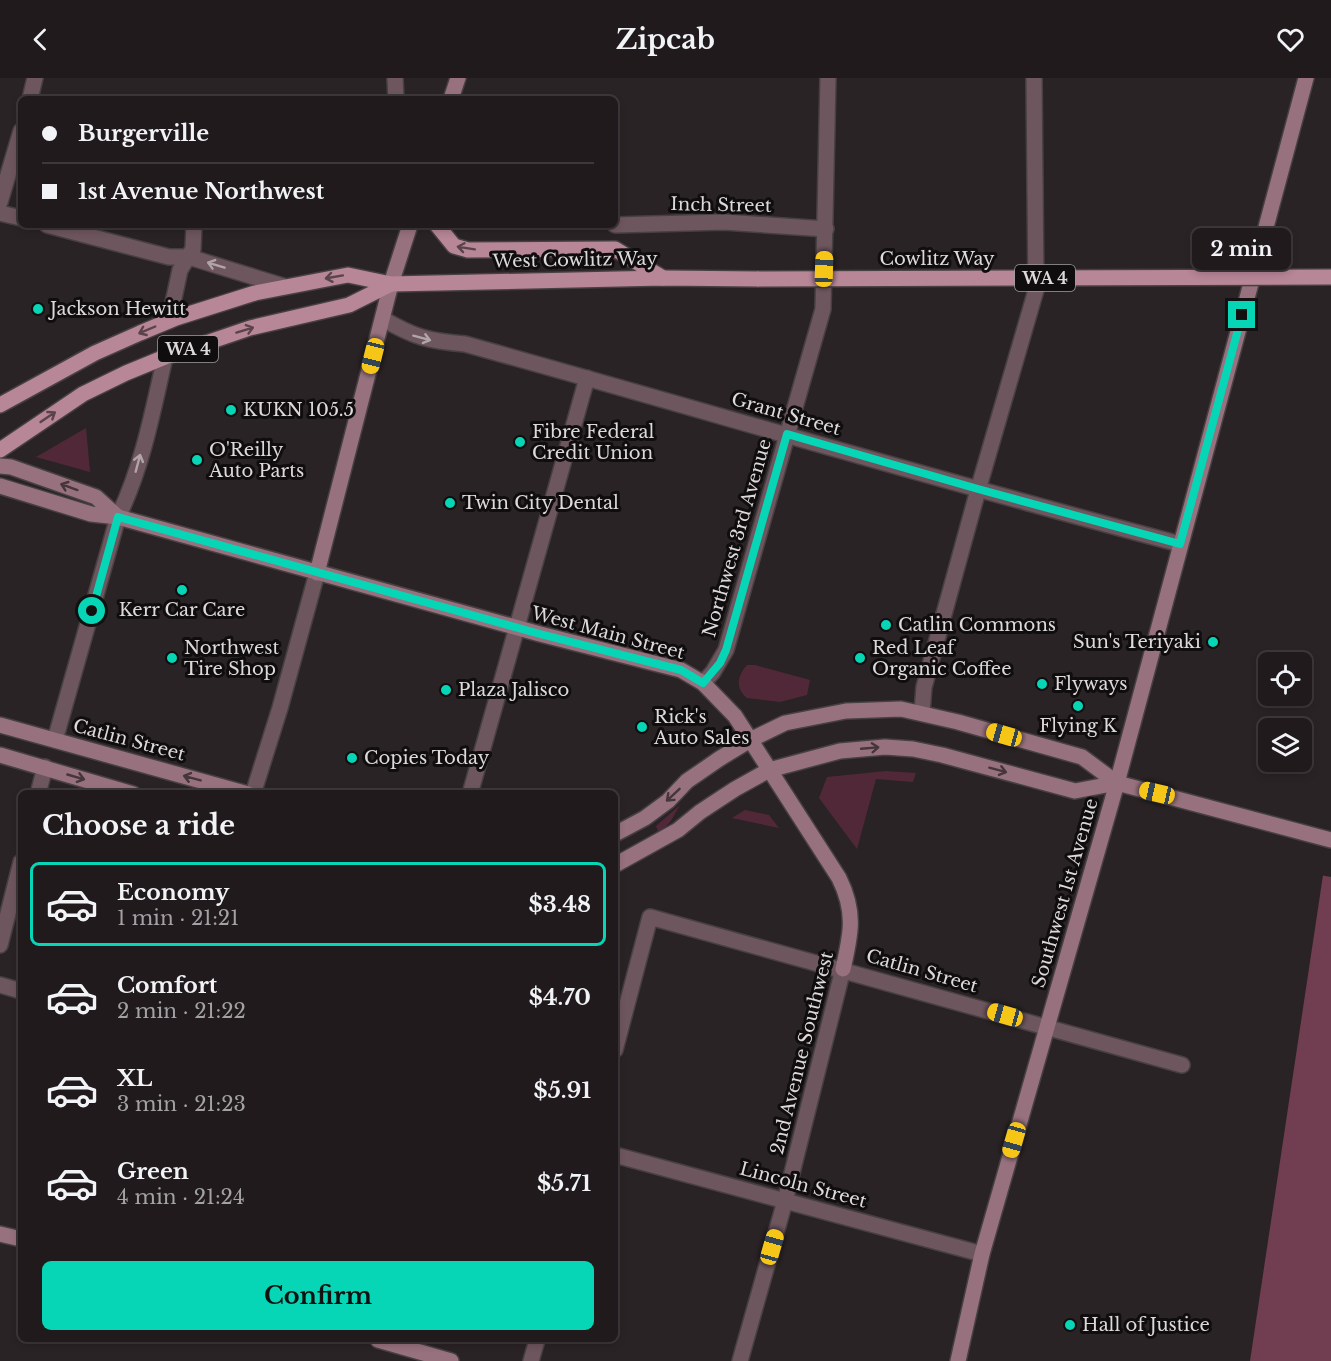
<!DOCTYPE html>
<meta charset="utf-8">
<style>
:root{--surface:#201a1c;--page:#2d2729;--text:#f1f3f6;--muted:#a2a1a3;--line:#3d383b;--accent:#06d5b6}
body{margin:0;font-family:"Libre Baskerville",serif;background:var(--page);color:var(--text);height:100vh;display:flex;flex-direction:column;font-size:22px;white-space:nowrap}
*{box-sizing:border-box;margin:0}
p{font-size:20px;color:var(--muted)}
.icon{flex:none;width:33px;height:33px;fill:none;stroke:currentColor;stroke-width:2;stroke-linecap:round;stroke-linejoin:round}
.map{position:relative;flex:1;overflow:hidden}
.side{position:absolute;left:18px;top:712px;width:600px;height:552px;display:flex;flex-direction:column;background:var(--surface);border-radius:9px;box-shadow:0 3px 9px #0003,0 0 0 2px var(--line)}
.side>*{flex:none}
.hud{position:absolute;left:18px;top:18px;width:600px;height:132px;border-radius:9px;box-shadow:0 3px 9px #0003,0 0 0 2px var(--line);display:grid;align-content:center;height:132px;padding:0 24px;background:var(--surface)}
.buttons{position:absolute;left:1258px;top:574px;display:grid;gap:12px}
.buttons a{display:grid;place-items:center;width:54px;height:54px;border-radius:9px;background:var(--surface);box-shadow:0 3px 9px #0003,0 0 0 2px var(--line);font-size:30px}
.end{position:absolute;width:27px;height:27px;margin:-14px;border:8px solid #06d5b6;background:#111;box-shadow:0 0 0 3px #111}
.from{border-radius:50%}
.bubble{position:absolute;height:42px;border-radius:9px;background:var(--surface);box-shadow:0 3px 9px #0003,0 0 0 2px var(--line);font-size:20px;font-weight:700;line-height:42px;text-align:center}
.car{position:absolute;width:18px;height:36px;margin:-18px -9px;border-radius:8px;box-shadow:0 0 4px 2px #0007;background:linear-gradient(#f5c518 24%,#345 0 40%,#f5c518 0 76%,#345 0 86%,#f5c518 0)}
.hud b{display:flex;align-items:center;gap:21px;height:57px;font-size:22px}
.hud b+b{border-top:2px solid var(--line)}
.hud i{width:15px;height:15px;background:var(--text)}
ul{padding:0;list-style:none}
li{display:flex;align-items:center;gap:18px;height:84px;margin:0 12px 9px;padding:0 12px;border:3px solid transparent;border-radius:9px}
li div{flex:1}
li b{display:block;font-size:22px}
li em{font-style:normal;font-weight:700}
li.active{border-color:var(--accent)}
li>.icon{width:54px;height:54px;stroke-width:1.5}
h2{padding:0 24px;font-size:27px;line-height:72px}
.action{display:flex;gap:12px;margin-top:auto;padding:12px 24px}
.action a{flex:1;height:69px;border-radius:9px;background:var(--accent);color:#111;font-size:24px;font-weight:700;line-height:69px;text-align:center}
header{display:flex;justify-content:space-between;align-items:center;height:78px;padding:0 24px;background:var(--surface);font-size:27px;font-weight:700}
.map>svg:first-child{display:block}
</style>
<header><svg class="icon" aria-label="back" viewBox="0 0 24 24"><path d="M15 5l-7 7 7 7"/></svg>Zipcab<svg class="icon" aria-label="heart" viewBox="0 0 24 24"><path d="M12 20l-8-8c-3-5 5-10 8-4 3-6 11-1 8 4z"/></svg></header>
<div class="map">
<svg width="1331" height="1283" viewBox="0 0 1331 1283">
<rect width="100%" height="100%" fill="#2a2325"/>
<g fill="#512837">
<polygon points="86,350 90,394 36,379"/>
<path d="M 747,587 L 755,587 L 810,602 L 807,617 L 780,624 L 747,620 C 735,610 737,598 747,587 Z"/>
<polygon points="886,693 916,695 913,704 876,701 857,771 819,720 827,699"/>
<path d="M 680,727 C 674,737 669,750 658,753 L 656,748 Z"/>
<polygon points="745,732 769,737 779,750 732,740"/>
</g>
<polygon fill="#703e50" points="1331,744 1331,1283 1250,1283"/>
<polygon fill="#2a2325" points="1331,741 1331,799 1320,797 1328,743"/>
<g fill="none" stroke-linecap="round" stroke-linejoin="round">
<defs>
<g id="street">
<polyline points="395,0 396,21"/>
<polyline points="30,21 35,0"/>
<polyline points="0,124 21,53"/>
<polyline points="0,135 21,140"/>
<polyline points="47,147 169,179 189,179 283,208"/>
<polyline points="615,147 724,144 826,151"/>
<path d="M 383,241 C 414,259 428,263 465,266 C 703,332 940,403 1180,466"/>
<polyline points="169,243 180,192 193,171 194,147"/>
<polyline points="703,605 713,594 726,572 823,231 828,0"/>
<polyline points="922,634 924,609 978,412 1036,212 1034,0"/>
<path d="M 55,662 L 118,439 C 142,390 153,333 165,279"/>
<polyline points="38,716 45,689"/>
<polyline points="253,716 280,630 317,495"/>
<polyline points="470,716 587,300"/>
<polyline points="0,867 21,784"/>
<polyline points="0,907 21,913"/>
<polyline points="615,972 650,839 1182,987"/>
<polyline points="615,1077 982,1176"/>
<polyline points="531,1283 537,1262"/>
<polyline points="740,1283 785,1123 843,891"/>
</g>
<g id="secondary">
<polyline points="451,21 458,0"/>
<polyline points="0,388 11,389 96,419 118,439"/>
<path d="M 0,408 L 91,436 L 118,439 L 540,556 L 681,592 L 703,605 L 735,638 L 839,800 C 856,834 851,856 843,891"/>
<polyline points="317,495 391,206 410,147"/>
<polyline points="0,647 248,716"/>
<polyline points="0,677 133,716"/>
<polyline points="615,756 645,740 668,723 687,703 719,681 750,662 785,645 846,633 901,631 958,644 1082,679 1117,705"/>
<polyline points="615,787 678,752 700,734 735,711 769,692 840,673 885,669 913,671 942,677 1075,713 1117,705 1331,762"/>
<polyline points="0,1156 21,1161"/>
<polyline points="378,1262 451,1283"/>
<polyline points="958,1283 982,1176 1117,705 1306,0"/>
</g>
<g id="primary">
<polyline points="437,147 454,168 468,172 615,171 663,200"/>
<polyline points="0,327 95,275 140,255 176,240 255,215 348,197 391,206 663,200 759,201"/>
<polyline points="0,372 83,316 126,295 165,279 250,250 349,227 391,206"/>
</g>
</defs>
<use href="#street" stroke="#474042" stroke-width="18"/>
<use href="#secondary" stroke="#474042" stroke-width="18"/>
<use href="#primary" stroke="#474042" stroke-width="18"/>
<use href="#street" stroke="#6e565e" stroke-width="15"/>
<use href="#secondary" stroke="#97727e" stroke-width="15"/>
<use href="#primary" stroke="#b78697" stroke-width="15"/>
<defs>
<polyline id="primary-bridge" points="759,201 1331,199"/>
</defs>
<use href="#primary-bridge" stroke="#474042" stroke-width="18" stroke-linecap="butt"/>
<use href="#primary-bridge" stroke="#b78697" stroke-width="15"/>
</g>
<defs><path id="oneway-shaft" d="M-6 0H5M1.5-3L5.5 0L1.5 3" fill="none" stroke-width="1.6" stroke-linecap="round" stroke-linejoin="round" transform="scale(1.5)"/></defs>
<g stroke="#5b434c">
<use href="#oneway-shaft" transform="translate(466 170) rotate(-171)"/>
<use href="#oneway-shaft" transform="translate(334 199) rotate(170)"/>
<use href="#oneway-shaft" transform="translate(147 252) rotate(157)"/>
<use href="#oneway-shaft" transform="translate(245 252) rotate(-17)"/>
<use href="#oneway-shaft" transform="translate(48 339) rotate(-34)"/>
</g>
<g stroke="#b1a5a8">
<use href="#oneway-shaft" transform="translate(216 187) rotate(-163)"/>
<use href="#oneway-shaft" transform="translate(422 260) rotate(15)"/>
<use href="#oneway-shaft" transform="translate(138 385) rotate(-75)"/>
</g>
<g stroke="#46353b">
<use href="#oneway-shaft" transform="translate(69 409) rotate(-160)"/>
<use href="#oneway-shaft" transform="translate(870 670) rotate(-5)"/>
<use href="#oneway-shaft" transform="translate(998 692) rotate(15)"/>
<use href="#oneway-shaft" transform="translate(76 699) rotate(16)"/>
<use href="#oneway-shaft" transform="translate(192 700) rotate(-165)"/>
<use href="#oneway-shaft" transform="translate(673 717) rotate(137)"/>
</g>
<g fill="none" stroke-linecap="round" stroke-linejoin="round">
<polyline stroke="#06d5b6" stroke-width="8" points="92,533 118,439 540,556 681,592 703,605 720,585 726,572 787,356 978,411 1180,466 1242,237"/>
</g>
<g fill="#06d5b6" stroke="#100d0e" stroke-width="2">
<circle cx="38" cy="231" r="6"/>
<circle cx="231" cy="332" r="6"/>
<circle cx="520" cy="364" r="6"/>
<circle cx="197" cy="382" r="6"/>
<circle cx="450" cy="425" r="6"/>
<circle cx="182" cy="512" r="6"/>
<circle cx="886" cy="547" r="6"/>
<circle cx="1213" cy="564" r="6"/>
<circle cx="172" cy="580" r="6"/>
<circle cx="860" cy="580" r="6"/>
<circle cx="1042" cy="606" r="6"/>
<circle cx="446" cy="612" r="6"/>
<circle cx="1078" cy="628" r="6"/>
<circle cx="642" cy="649" r="6"/>
<circle cx="352" cy="680" r="6"/>
<circle cx="1070" cy="1247" r="6"/>
</g>
<g text-anchor="middle" dominant-baseline="central" stroke-width="6" stroke-linejoin="round" paint-order="stroke">
<g fill="#100d0e" stroke="#a09c9d" stroke-width="1.5">
<rect x="1015" y="187" width="60" height="26" rx="4.5"/>
<rect x="158" y="258" width="60" height="26" rx="4.5"/>
</g>
<g font-size="16" font-weight="bold" fill="#ddd9da">
<text x="1045" y="200">WA 4</text>
<text x="188" y="271">WA 4</text>
</g>
<g font-size="18" fill="#ddd9da" stroke="#100d0e">
<text transform="translate(721 127) rotate(1)">Inch Street</text>
<text x="937" y="181">Cowlitz Way</text>
<text transform="translate(575 182) rotate(-1)">West Cowlitz Way</text>
<text transform="translate(786 336) rotate(16)">Grant Street</text>
<text transform="translate(737 460) rotate(-74)">Northwest 3rd Avenue</text>
<text transform="translate(608 555) rotate(15)">West Main Street</text>
<text transform="translate(129 662) rotate(15)">Catlin Street</text>
<text transform="translate(1065 815) rotate(-74)">Southwest 1st Avenue</text>
<text transform="translate(922 893) rotate(16)">Catlin Street</text>
<text transform="translate(802 975) rotate(-76)">2nd Avenue Southwest</text>
<text transform="translate(803 1107) rotate(15)">Lincoln Street</text>
</g>
<g font-size="18" fill="#ddd9da" stroke="#100d0e" text-anchor="start">
<text x="50" y="231">Jackson Hewitt</text>
<text x="243" y="332">KUKN 105.5</text>
<text x="532" y="354">Fibre Federal<tspan x="532" dy="21">Credit Union</tspan></text>
<text x="209" y="372">O'Reilly<tspan x="209" dy="21">Auto Parts</tspan></text>
<text x="462" y="425">Twin City Dental</text>
<text x="182" y="532" text-anchor="middle">Kerr Car Care</text>
<text x="898" y="547">Catlin Commons</text>
<text x="1201" y="564" text-anchor="end">Sun's Teriyaki</text>
<text x="184" y="570">Northwest<tspan x="184" dy="21">Tire Shop</tspan></text>
<text x="872" y="570">Red Leaf<tspan x="872" dy="21">Organic Coffee</tspan></text>
<text x="1054" y="606">Flyways</text>
<text x="458" y="612">Plaza Jalisco</text>
<text x="654" y="639">Rick's<tspan x="654" dy="21">Auto Sales</tspan></text>
<text x="1078" y="648" text-anchor="middle">Flying K</text>
<text x="364" y="680">Copies Today</text>
<text x="1082" y="1247">Hall of Justice</text>
</g>
</g>
</svg>
<div class="buttons">
<a><svg class="icon" aria-label="locate" viewBox="0 0 24 24"><circle cx="12" cy="12" r="6"/><path d="M12 2v4M12 18v4M2 12h4M18 12h4"/></svg></a>
<a><svg class="icon" aria-label="layers" viewBox="0 0 24 24"><path d="M12 4l9 5-9 5-9-5zM3 14l9 5 9-5"/></svg></a>
</div>
<i class="end from" style="left:92px;top:533px"></i>
<i class="end" style="left:1242px;top:237px"></i>
<div class="bubble" style="left:1192px;top:150px;width:99px">2 min</div>
<i class="car" style="left:824px;top:191px;rotate:2deg"></i>
<i class="car" style="left:373px;top:278px;rotate:194deg"></i>
<i class="car" style="left:1004px;top:657px;rotate:286deg"></i>
<i class="car" style="left:1157px;top:715px;rotate:283deg"></i>
<i class="car" style="left:1005px;top:937px;rotate:286deg"></i>
<i class="car" style="left:1014px;top:1062px;rotate:196deg"></i>
<i class="car" style="left:772px;top:1169px;rotate:16deg"></i>
<div class="hud">
<b><i class="from"></i>Burgerville</b>
<b><i></i>1st Avenue Northwest</b>
</div>
<section class="side">
<h2>Choose a ride</h2>
<ul>
<li class="active"><svg class="icon" aria-label="car" viewBox="0 0 24 24"><path d="M5 17H2v-5l4-1 3-4h7l3 4 3 1v5h-3M9 17h6M6 11h13"/><circle cx="7" cy="17" r="2"/><circle cx="17" cy="17" r="2"/></svg><div><b>Economy</b><p>1 min · 21:21</p></div><em>$3.48</em></li>
<li><svg class="icon" aria-label="car" viewBox="0 0 24 24"><path d="M5 17H2v-5l4-1 3-4h7l3 4 3 1v5h-3M9 17h6M6 11h13"/><circle cx="7" cy="17" r="2"/><circle cx="17" cy="17" r="2"/></svg><div><b>Comfort</b><p>2 min · 21:22</p></div><em>$4.70</em></li>
<li><svg class="icon" aria-label="car" viewBox="0 0 24 24"><path d="M5 17H2v-5l4-1 3-4h7l3 4 3 1v5h-3M9 17h6M6 11h13"/><circle cx="7" cy="17" r="2"/><circle cx="17" cy="17" r="2"/></svg><div><b>XL</b><p>3 min · 21:23</p></div><em>$5.91</em></li>
<li><svg class="icon" aria-label="car" viewBox="0 0 24 24"><path d="M5 17H2v-5l4-1 3-4h7l3 4 3 1v5h-3M9 17h6M6 11h13"/><circle cx="7" cy="17" r="2"/><circle cx="17" cy="17" r="2"/></svg><div><b>Green</b><p>4 min · 21:24</p></div><em>$5.71</em></li>
</ul>
<div class="action"><a>Confirm</a></div>
</section>
</div>
